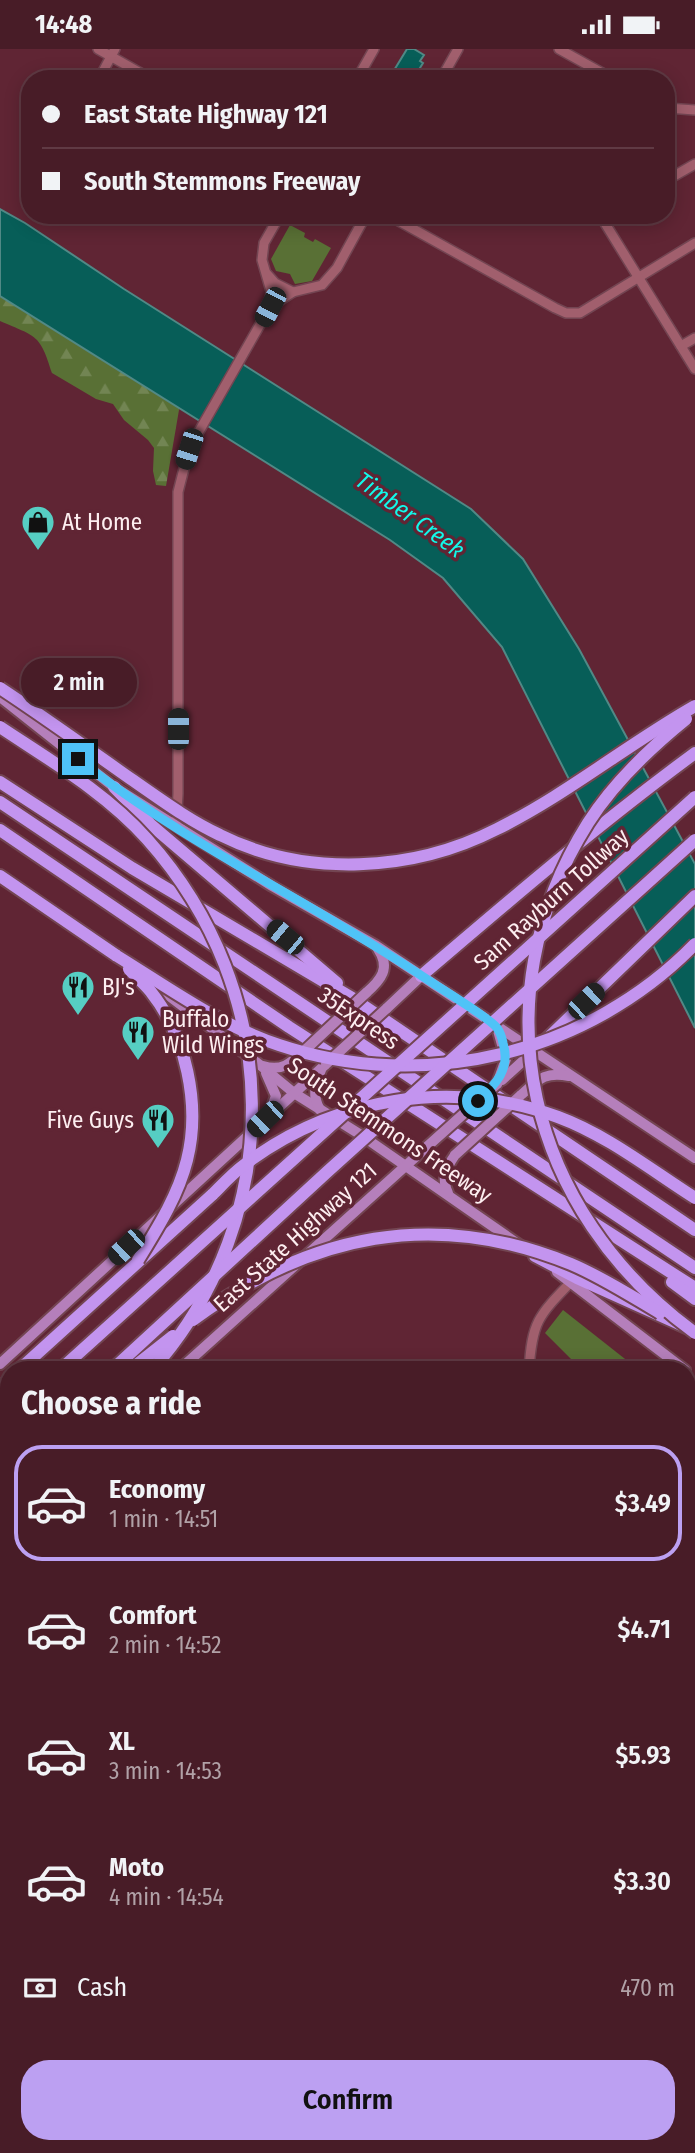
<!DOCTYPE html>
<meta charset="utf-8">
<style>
:root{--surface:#481c27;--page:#522933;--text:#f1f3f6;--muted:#b1a1a7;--line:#603a44;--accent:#bca0f2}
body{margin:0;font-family:"Fira Sans Condensed",sans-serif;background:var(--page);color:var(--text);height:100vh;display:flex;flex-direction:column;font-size:26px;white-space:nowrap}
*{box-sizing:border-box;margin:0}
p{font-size:23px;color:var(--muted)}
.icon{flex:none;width:38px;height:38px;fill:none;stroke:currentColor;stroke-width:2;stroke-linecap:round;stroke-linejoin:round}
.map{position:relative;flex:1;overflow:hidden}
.side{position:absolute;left:0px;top:1312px;width:696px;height:793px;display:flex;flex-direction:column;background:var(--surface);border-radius:28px 28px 0 0;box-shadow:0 4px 18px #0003,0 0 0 2px var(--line)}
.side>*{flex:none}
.guide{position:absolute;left:21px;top:21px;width:654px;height:154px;border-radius:28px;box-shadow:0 4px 18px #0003,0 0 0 2px var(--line);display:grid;align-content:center;height:154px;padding:0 21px;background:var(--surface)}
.end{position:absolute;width:32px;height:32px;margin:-16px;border:9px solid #4fc3f7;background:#111;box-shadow:0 0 0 4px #111}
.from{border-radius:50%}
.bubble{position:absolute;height:49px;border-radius:24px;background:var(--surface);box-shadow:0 4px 18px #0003,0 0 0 2px var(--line);font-size:23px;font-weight:600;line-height:49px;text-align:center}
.car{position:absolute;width:21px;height:42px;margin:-21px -10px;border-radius:9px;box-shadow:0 0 5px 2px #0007;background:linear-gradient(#222 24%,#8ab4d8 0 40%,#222 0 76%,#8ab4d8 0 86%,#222 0)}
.guide b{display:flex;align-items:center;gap:24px;height:66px;font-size:26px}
.guide b+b{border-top:2px solid var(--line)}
.guide i{width:18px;height:18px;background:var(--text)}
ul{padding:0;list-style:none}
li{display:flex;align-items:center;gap:21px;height:116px;margin:0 14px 10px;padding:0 7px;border:4px solid transparent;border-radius:28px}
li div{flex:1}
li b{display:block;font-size:26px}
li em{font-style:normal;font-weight:600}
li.on{border-color:var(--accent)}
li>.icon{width:63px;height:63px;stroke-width:1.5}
h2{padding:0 21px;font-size:32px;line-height:84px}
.pay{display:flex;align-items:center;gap:18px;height:77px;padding:0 21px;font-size:26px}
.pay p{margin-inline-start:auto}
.button{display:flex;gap:14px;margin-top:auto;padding:14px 21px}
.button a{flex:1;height:80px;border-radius:28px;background:var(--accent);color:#111;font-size:28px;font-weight:600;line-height:80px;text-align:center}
.status{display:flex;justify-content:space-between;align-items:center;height:49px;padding:0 35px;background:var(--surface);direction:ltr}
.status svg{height:19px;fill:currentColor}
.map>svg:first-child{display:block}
</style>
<div class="status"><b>14:48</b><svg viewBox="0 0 49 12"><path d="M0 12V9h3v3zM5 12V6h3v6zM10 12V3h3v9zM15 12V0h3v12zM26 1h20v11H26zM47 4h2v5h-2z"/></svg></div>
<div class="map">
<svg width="695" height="2104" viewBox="0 0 695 2104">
<defs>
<pattern id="forest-firs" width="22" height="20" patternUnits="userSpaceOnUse" patternTransform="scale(1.75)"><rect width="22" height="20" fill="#597035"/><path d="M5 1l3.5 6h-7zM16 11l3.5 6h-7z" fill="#728553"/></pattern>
<pattern id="park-dots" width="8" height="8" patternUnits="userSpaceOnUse" patternTransform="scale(1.75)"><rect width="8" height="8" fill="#597035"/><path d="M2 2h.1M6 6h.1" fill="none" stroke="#728553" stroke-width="1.8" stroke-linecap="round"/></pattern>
</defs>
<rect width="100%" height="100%" fill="#602534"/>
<g fill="#597035">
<polygon points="290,176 305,184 304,188 313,193 315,190 331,199 312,232 295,235 290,225 276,222 271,210"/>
<polygon points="563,1261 639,1321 582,1321 545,1284"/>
<polygon points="688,1360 695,1366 695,2104 675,2104 676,2097 688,2096 688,1975 692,1892 688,1713"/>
</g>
<g fill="url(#forest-firs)">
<path d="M 0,241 L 180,355 L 166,437 L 156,436 L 153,422 L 154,399 L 148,391 L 124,371 L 113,355 L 96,350 L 52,324 C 40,285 37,288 0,272 Z"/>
<path d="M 348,2097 L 348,2096 L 656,2097 L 653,2104 C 589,2104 525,2097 460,2102 L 457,2104 L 348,2104 Z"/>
</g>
<polygon fill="url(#park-dots)" points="0,1866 9,1867 9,2096 89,2097 92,2104 0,2104"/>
<g fill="#075e58" stroke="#518986" stroke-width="2">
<polygon points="407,0 414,0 424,6 420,12 423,14 415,27 412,25 409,30 404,30 393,23"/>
<polygon points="0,160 25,174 124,240 471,460 523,510 579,600 695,815 695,979 502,598 443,529 390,491 0,247"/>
<polygon points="0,1903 9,1907 9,2096 38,2097 42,2104 0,2104"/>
</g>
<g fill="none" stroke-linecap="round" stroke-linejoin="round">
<defs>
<g id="minor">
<polyline points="98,0 151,30"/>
<polyline points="559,0 613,30"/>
<polyline points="99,30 115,0"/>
<polyline points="357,30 374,0"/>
<polyline points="441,30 458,0"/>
<polyline points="667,59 695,61"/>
<polyline points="667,131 695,115"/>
<polyline points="388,166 555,259 566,264 580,264 695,194"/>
<polyline points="595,166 603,171 695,320"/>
<polyline points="267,225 275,234 293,243"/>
<polyline points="270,258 293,243 322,236 337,219 366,166"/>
<polyline points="681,297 695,289"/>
<polyline points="176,777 178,745 178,443 189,400 270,258 271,242 262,211 264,194 280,166"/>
<path d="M 529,1321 C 532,1273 538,1267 571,1233"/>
<polyline points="0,1737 9,1738"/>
<polyline points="322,2096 322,2104"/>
<polyline points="670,2104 671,2096"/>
</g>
<g id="major">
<polyline points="0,648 114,738 272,837 375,896 695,1109"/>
<polyline points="164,943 260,1016 294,1044 361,1086 521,1197"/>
<path d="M 366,944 C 381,931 391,919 378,900"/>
<polyline points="386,960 421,927"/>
<path d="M 263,1017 C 282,1023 291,1014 304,1002"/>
<polyline points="266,1024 276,1047 270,1063"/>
<polyline points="502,1031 534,1002"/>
<polyline points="497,1035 506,1010 497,978"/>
<path d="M 520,1047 C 538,1031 544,1022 569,1027"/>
<path d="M 320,1061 C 312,1047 315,1036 321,1021"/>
<path d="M 448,1144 C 441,1129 446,1119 455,1106"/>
<polyline points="557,1223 685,1321"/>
<polyline points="0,1315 326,1015"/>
<polyline points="179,1321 421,1103"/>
<polyline points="0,1481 9,1474"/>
</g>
<g id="highway">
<polyline points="0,733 132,819 352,949 695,1181"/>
<polyline points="114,738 150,775 337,934"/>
<polyline points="0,753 695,1219"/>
<polyline points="0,781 289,978 695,1239"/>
<polyline points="0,827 117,907"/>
<path d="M 421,927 C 511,850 600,774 695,704"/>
<polyline points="547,990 695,847"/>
<polyline points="535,1207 577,1229 686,1278"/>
<polyline points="672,1233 695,1250"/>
<polyline points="19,1321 213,1145"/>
<polyline points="0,1340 9,1331"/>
<polyline points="0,1376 9,1368"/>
<polyline points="0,1424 9,1416"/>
<polyline points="0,1458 9,1450"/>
</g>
</defs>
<use href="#minor" stroke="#734552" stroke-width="12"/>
<use href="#major" stroke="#734552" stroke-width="14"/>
<use href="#highway" stroke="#734552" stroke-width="16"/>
<use href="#minor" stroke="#a15f6d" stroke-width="9"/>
<use href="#major" stroke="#b57fbb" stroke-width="10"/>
<use href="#highway" stroke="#c394ef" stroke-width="12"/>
<defs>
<g id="major-bridge">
<polyline points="304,1002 366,944"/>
<polyline points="326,1015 386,960"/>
<polyline points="421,1103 497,1035"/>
<polyline points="455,1106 520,1047"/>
</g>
<g id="highway-bridge">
<path d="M 0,639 C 44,668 87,699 131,730 C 160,750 188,771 220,786 C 306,829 413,823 497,780 C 566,746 628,695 695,657"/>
<path d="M 686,670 C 649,700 614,733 588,774 C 476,952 528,1162 695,1284"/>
<path d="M 0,678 C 51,712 106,744 147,790 C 284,943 288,1167 152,1321"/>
<path d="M 117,907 C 169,939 221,977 279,996 C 425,1045 589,1004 695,895"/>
<path d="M 129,920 C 136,928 145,935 151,943 C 186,987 201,1056 187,1111 C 178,1147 157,1180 138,1211"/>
<path d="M 213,1145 C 223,1135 233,1124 244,1116 C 334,1048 452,1029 558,1068 C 607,1086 651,1121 695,1149"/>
<path d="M 193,1271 C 310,1185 434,1159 571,1215 C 602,1228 631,1247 660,1264"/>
<polyline points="60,1321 695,748"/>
<polyline points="112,1321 327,1123 695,791"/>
<polyline points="130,1321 173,1287"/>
</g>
</defs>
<use href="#major-bridge" stroke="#734552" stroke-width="14" stroke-linecap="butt"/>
<use href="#highway-bridge" stroke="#734552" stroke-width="16" stroke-linecap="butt"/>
<use href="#major-bridge" stroke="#b57fbb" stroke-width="10"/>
<use href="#highway-bridge" stroke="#c394ef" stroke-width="12"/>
</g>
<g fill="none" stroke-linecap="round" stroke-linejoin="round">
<path stroke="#4fc3f7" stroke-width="9" d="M 78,710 C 186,796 314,854 428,931 C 441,940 490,969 497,979 C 500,983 502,989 503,994 C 511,1020 496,1035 478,1052"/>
</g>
<defs>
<symbol id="shop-pin" viewBox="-11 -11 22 30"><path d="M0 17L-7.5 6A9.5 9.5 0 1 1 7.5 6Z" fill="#56cec3" stroke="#602534"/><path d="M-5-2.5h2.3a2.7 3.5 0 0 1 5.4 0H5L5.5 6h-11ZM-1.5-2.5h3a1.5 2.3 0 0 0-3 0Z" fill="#111"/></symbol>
<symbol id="restaurant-pin" viewBox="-11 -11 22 30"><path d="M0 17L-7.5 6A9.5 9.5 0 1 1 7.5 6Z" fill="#56cec3" stroke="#602534"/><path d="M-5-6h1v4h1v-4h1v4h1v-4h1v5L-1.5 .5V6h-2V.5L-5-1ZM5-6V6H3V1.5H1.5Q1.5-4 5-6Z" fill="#111"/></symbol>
</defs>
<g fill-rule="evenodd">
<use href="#shop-pin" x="19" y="454" width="38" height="52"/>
<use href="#restaurant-pin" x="59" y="919" width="38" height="52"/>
<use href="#restaurant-pin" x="119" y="964" width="38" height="52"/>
<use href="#restaurant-pin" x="139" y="1052" width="38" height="52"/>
</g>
<g text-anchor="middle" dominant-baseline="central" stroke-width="7" stroke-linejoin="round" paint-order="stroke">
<g font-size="23" fill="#fdeef0" stroke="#602534" text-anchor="start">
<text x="62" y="473">At Home</text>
<text x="102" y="938">BJ's</text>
<text x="162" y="970">Buffalo<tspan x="162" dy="26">Wild Wings</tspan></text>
<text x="134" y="1071" text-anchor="end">Five Guys</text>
</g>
<g font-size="23" fill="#fdeef0" stroke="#602534">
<text transform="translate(551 850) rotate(-42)">Sam Rayburn Tollway</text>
<text transform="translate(359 969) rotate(34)">35Express</text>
<text transform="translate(390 1081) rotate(34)">South Stemmons Freeway</text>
<text transform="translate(295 1188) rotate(-42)">East State Highway 121</text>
</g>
<g font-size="24" font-style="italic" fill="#11f9ea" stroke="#602534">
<text transform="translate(410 466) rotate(36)">Timber Creek</text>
</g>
</g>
</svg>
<i class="end from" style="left:478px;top:1052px"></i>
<i class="end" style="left:78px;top:710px"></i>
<div class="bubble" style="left:21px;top:609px;width:116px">2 min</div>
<i class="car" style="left:270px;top:258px;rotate:208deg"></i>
<i class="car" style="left:189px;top:400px;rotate:198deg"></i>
<i class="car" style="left:178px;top:680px;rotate:0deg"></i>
<i class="car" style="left:285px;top:888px;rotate:310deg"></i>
<i class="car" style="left:586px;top:952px;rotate:46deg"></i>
<i class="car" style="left:265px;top:1070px;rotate:226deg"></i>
<i class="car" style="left:126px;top:1198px;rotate:227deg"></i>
<div class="guide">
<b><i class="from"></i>East State Highway 121</b>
<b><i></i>South Stemmons Freeway</b>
</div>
<section class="side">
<h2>Choose a ride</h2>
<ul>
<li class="on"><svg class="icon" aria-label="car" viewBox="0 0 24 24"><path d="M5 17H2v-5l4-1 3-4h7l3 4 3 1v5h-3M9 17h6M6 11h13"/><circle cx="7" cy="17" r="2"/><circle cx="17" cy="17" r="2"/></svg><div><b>Economy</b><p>1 min · 14:51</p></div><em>$3.49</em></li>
<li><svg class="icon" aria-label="car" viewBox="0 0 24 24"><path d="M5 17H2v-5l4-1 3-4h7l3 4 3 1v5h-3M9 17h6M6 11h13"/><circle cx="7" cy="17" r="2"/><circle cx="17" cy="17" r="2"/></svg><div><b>Comfort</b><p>2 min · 14:52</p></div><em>$4.71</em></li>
<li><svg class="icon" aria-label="car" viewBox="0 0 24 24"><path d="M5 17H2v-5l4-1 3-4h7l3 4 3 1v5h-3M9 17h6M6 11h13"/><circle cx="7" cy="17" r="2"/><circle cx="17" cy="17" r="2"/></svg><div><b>XL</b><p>3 min · 14:53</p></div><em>$5.93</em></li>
<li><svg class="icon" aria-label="car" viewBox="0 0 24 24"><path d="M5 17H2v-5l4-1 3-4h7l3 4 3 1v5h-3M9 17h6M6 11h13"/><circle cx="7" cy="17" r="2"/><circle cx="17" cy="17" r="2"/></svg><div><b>Moto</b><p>4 min · 14:54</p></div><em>$3.30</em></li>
</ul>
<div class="pay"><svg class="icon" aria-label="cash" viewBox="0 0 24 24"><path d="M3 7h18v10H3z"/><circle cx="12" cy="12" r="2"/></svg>Cash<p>470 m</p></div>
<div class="button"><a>Confirm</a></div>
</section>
</div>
